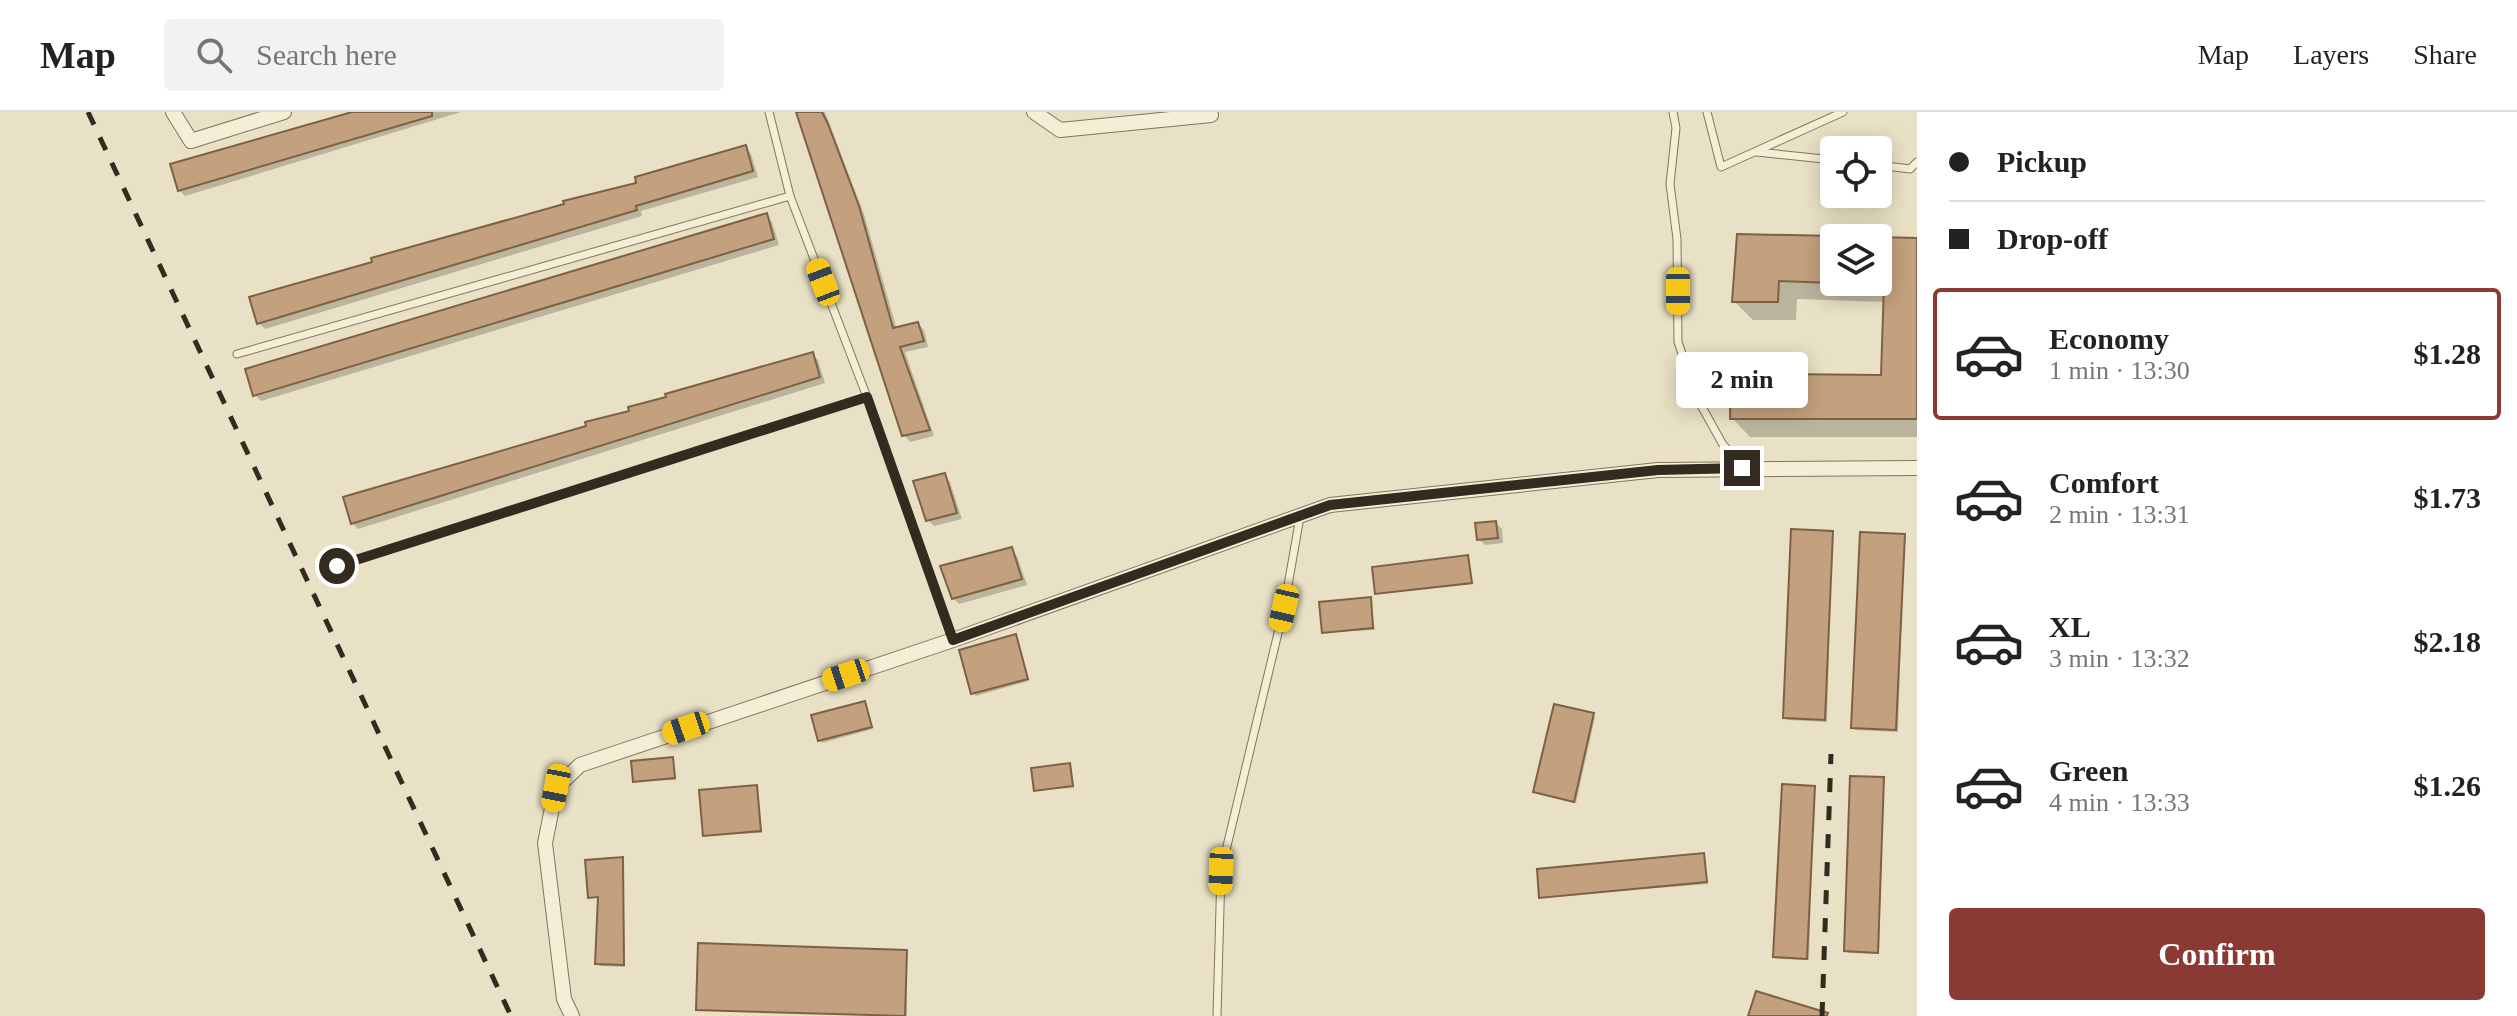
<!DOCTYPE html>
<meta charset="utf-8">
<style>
:root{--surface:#fff;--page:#f2f2f2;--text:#222;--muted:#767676;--line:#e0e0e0;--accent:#8a3a33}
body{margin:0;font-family:Georgia,serif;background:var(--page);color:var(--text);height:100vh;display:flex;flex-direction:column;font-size:30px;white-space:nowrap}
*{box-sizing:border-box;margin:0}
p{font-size:26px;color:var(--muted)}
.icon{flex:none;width:44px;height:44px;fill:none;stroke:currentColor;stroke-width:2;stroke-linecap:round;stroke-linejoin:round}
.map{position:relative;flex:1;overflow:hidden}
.panel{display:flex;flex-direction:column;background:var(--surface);width:600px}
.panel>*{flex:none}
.top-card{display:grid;align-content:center;height:176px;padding:0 32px;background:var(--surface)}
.buttons{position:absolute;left:1820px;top:24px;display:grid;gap:16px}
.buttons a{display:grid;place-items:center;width:72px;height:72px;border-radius:8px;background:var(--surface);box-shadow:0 4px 20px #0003;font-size:40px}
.end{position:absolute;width:36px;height:36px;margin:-18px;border:10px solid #332b1f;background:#fff;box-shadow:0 0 0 4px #fff}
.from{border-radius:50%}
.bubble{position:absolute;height:56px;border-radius:8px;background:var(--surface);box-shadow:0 4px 20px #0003;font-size:26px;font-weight:800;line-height:56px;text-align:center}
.car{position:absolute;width:24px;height:48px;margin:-24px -12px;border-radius:10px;box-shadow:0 0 6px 2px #0007;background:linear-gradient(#f5c518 24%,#345 0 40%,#f5c518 0 76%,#345 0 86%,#f5c518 0)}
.top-card b{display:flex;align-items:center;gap:28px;height:76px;font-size:30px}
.top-card b+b{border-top:2px solid var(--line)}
.top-card i{width:20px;height:20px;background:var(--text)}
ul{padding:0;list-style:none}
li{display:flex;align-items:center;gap:24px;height:132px;margin:0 16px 12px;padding:0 16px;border:4px solid transparent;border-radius:8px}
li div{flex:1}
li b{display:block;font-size:30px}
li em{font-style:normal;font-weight:800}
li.active{border-color:var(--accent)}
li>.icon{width:72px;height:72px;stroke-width:1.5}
.cta{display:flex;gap:16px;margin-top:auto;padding:16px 32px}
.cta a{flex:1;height:92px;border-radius:8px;background:var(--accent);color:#fff;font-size:32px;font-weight:800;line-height:92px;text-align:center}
header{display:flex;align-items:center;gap:48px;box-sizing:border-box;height:112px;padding:0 40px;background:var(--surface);border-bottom:2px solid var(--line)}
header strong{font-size:38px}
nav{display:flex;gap:44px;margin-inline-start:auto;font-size:28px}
.search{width:560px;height:72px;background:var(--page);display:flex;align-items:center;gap:20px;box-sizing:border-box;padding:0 28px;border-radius:8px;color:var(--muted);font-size:30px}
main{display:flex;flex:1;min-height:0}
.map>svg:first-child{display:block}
</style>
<header>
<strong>Map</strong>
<div class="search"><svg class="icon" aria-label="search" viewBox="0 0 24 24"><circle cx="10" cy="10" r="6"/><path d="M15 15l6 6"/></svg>Search here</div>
<nav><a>Map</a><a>Layers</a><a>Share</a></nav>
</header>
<main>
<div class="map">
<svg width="1917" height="904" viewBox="0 0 1917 904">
<rect width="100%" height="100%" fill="#e9e1c5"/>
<g fill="#0003">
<polygon points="359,0 461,0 185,84 179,78"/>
<polygon points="798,0 825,0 864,102 897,218 918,212 924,218 928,235 905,240 934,324 910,330 904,323"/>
<polygon points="745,35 751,42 758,65 641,99 642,104 265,217 259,211"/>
<polygon points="766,104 772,110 779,133 261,289 255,283"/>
<polygon points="1834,126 1834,170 1878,170 1878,127 1917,128 1917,325 1750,325 1732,306 1779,243 1797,265 1883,265 1885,190 1797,187 1796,208 1753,208 1734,189"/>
<polygon points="812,242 818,248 825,271 358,417 352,411 589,316"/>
<polygon points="944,364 950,370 962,407 934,414 928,408"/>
<polygon points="1496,411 1502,417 1503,431 1485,433 1479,427"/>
<polygon points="1832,421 1827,610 1788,608 1785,606"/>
<polygon points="1904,424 1898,620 1855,618 1853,615"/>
<polygon points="1011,438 1017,444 1027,473 959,492 953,486"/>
<polygon points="1468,446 1473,472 1377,482"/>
<polygon points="1370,487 1375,518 1324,520"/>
<polygon points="1015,525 1029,569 976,584 973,581"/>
<polygon points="865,591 873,617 822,631 820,628"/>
<polygon points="1593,603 1595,605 1576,691 1538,682 1535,680"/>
<polygon points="672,647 676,668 635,669"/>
<polygon points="1069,653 1074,676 1036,678"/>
<polygon points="1883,667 1879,842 1848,841 1846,839"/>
<polygon points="756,675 762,721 705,723"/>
<polygon points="1814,676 1809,848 1778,847 1775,844"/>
<polygon points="1704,743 1708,772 1541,785"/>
<polygon points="623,747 625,855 600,854 600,787 590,785"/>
<polygon points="907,840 907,904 698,897"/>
</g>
<g fill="#c3a17e" stroke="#7e6145" stroke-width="2">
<polygon points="352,0 432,0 432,4 178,79 170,52"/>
<polygon points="796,0 822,0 828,12 859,94 893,216 918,210 924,229 900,235 930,318 902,324"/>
<polygon points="746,33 753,59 636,94 637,98 257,212 249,185 372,150 371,146 564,92 563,89 636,71 635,65"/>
<polygon points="767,101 774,127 253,284 245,257"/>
<polygon points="1737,122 1834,124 1834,171 1779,169 1778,190 1732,190"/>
<polygon points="1878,125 1917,126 1917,307 1730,307 1731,241 1779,241 1779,262 1881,263 1884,172 1878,172"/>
<polygon points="813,240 820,265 351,412 343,385 586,314 585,310 629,299 628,295 666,285 665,282"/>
<polygon points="945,361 957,401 926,409 913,369"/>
<polygon points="1496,409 1498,426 1477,428 1475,411"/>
<polygon points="1791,417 1833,419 1825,608 1783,606"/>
<polygon points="1860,420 1905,422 1896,618 1851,616"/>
<polygon points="1012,435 1022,467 952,487 940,454"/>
<polygon points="1468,443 1472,471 1375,482 1372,455"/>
<polygon points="1371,485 1373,516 1322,521 1319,490"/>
<polygon points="1016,522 1028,567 971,582 959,538"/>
<polygon points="865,589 872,615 818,629 811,603"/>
<polygon points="1554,592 1594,601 1574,690 1533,680"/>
<polygon points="673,645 675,666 633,670 631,649"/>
<polygon points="1070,651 1073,674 1034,679 1031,656"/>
<polygon points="1850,664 1884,665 1878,841 1844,839"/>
<polygon points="1782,672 1815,674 1807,847 1773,845"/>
<polygon points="757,673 761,719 703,724 699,678"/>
<polygon points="1704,741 1707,770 1539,786 1537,757"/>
<polygon points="623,745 624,853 595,852 598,785 588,786 585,748"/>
<polygon points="698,831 907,838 905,904 696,898"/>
<polygon points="1756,879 1828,901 1827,904 1748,904"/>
</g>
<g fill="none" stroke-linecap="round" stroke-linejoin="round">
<defs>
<g id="service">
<polyline points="769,0 790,84 867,285 953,528"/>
<polyline points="1673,0 1676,16 1670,72 1677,127 1678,230 1697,286 1722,331 1742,356"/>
<polyline points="1707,0 1721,55 1843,0"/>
<polyline points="1757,40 1834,48"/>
<polyline points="1878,53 1910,57 1917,50"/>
<polyline points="237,242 790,84"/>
<polyline points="337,454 867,285"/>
<polyline points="1217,904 1221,759 1284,496 1300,405"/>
</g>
<g id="minor">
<polyline points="173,0 191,29 284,0"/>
<polyline points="1034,0 1060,18 1211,3"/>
<polyline points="572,904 564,887 545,731 556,676 580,653 953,528 1330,393 1658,358 1917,356"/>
</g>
</defs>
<use href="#service" stroke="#82745d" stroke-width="9"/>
<use href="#minor" stroke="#82745d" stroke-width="16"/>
<use href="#service" stroke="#f5eed7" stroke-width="7"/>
<use href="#minor" stroke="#f5eed7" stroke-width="14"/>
<g stroke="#332b1f" stroke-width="5" stroke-dasharray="14 14" stroke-linecap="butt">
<polyline points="88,0 511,904"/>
<polyline points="1822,904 1831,642"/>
</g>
</g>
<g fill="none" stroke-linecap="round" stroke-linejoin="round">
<polyline stroke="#332b1f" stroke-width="10" points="337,454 867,285 953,528 1330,393 1658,358 1742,356"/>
</g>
</svg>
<div class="buttons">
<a><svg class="icon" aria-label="locate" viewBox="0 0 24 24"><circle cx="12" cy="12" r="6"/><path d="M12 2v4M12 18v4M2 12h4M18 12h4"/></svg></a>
<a><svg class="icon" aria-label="layers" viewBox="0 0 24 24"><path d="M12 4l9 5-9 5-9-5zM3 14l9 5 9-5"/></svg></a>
</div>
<i class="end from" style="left:337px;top:454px"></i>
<i class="end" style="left:1742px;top:356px"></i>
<div class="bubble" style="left:1676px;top:240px;width:132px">2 min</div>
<i class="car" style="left:823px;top:170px;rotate:339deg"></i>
<i class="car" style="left:1678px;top:179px;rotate:180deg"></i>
<i class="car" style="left:1284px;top:496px;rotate:193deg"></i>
<i class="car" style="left:846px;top:563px;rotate:252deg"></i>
<i class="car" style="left:686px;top:616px;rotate:251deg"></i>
<i class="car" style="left:556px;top:676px;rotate:191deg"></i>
<i class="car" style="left:1221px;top:759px;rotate:182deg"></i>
</div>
<section class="panel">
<div class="top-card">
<b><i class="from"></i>Pickup</b>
<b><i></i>Drop-off</b>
</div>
<ul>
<li class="active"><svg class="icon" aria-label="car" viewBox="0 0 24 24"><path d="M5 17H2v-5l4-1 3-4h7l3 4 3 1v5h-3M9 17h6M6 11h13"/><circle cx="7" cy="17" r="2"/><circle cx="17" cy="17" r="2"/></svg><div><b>Economy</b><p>1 min · 13:30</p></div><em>$1.28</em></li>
<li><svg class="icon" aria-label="car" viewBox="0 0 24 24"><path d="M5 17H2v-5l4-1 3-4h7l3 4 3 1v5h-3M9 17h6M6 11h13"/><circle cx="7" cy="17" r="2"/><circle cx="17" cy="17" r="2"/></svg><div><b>Comfort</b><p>2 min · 13:31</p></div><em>$1.73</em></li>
<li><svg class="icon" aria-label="car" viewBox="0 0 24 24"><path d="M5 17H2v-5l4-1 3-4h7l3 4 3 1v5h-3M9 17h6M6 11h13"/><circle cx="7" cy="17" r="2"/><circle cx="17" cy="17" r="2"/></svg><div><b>XL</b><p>3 min · 13:32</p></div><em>$2.18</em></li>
<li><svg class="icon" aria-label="car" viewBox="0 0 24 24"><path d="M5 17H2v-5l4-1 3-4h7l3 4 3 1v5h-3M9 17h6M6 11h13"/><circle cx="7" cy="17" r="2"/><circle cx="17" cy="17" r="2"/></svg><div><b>Green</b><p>4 min · 13:33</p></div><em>$1.26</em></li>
</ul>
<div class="cta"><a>Confirm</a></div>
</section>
</main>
